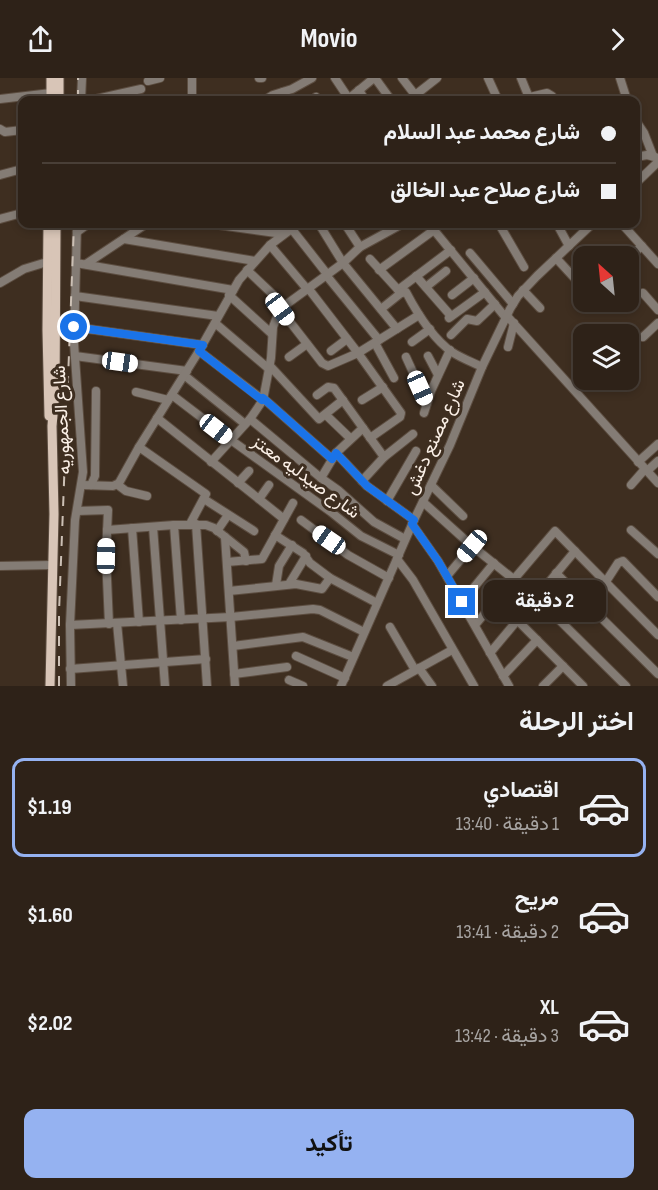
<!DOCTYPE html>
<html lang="ar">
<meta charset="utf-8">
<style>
:root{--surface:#2e2218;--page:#362a21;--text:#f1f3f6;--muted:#a7a4a2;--line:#493f37;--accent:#95b2f1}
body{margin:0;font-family:"Sofia Sans Condensed",Vazirmatn,sans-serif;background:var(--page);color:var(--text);direction:rtl;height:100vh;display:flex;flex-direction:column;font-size:22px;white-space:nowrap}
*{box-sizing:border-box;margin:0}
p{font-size:20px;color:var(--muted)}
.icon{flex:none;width:33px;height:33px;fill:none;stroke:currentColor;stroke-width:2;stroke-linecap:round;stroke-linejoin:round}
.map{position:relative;height:608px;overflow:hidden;direction:ltr}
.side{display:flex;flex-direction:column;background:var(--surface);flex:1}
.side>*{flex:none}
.guide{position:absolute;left:18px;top:18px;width:622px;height:132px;border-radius:12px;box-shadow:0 3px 9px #0003,0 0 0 2px var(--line);direction:rtl;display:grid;align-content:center;height:132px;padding:0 24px;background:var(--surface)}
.needle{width:39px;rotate:333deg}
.tools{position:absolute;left:573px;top:168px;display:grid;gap:12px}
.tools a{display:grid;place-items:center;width:66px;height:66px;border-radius:12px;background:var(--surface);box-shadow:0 3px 9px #0003,0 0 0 2px var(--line);font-size:30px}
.end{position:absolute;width:27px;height:27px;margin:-14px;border:8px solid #1a73e8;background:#fff;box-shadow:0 0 0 3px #fff}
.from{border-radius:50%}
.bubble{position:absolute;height:42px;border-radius:12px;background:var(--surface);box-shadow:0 3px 9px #0003,0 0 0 2px var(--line);font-size:20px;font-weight:700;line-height:42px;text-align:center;direction:rtl}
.car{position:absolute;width:18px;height:36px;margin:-18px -9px;border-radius:8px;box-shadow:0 0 4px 2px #0007;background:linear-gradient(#fff 24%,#345 0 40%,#fff 0 76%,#345 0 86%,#fff 0)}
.guide b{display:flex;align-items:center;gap:21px;height:57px;font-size:22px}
.guide b+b{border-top:2px solid var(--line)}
.guide i{width:15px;height:15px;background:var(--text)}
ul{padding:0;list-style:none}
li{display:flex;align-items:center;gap:18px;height:99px;margin:0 12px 9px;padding:0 12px;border:3px solid transparent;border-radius:12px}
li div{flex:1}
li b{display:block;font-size:22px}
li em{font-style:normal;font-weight:700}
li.current{border-color:var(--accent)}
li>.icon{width:54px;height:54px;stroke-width:1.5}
h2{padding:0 24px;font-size:27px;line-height:72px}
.button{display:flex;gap:12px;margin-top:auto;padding:12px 24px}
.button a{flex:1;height:69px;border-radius:12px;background:var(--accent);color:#111;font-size:24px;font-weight:700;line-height:69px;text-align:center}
header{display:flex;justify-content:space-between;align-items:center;height:78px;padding:0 24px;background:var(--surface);font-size:27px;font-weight:700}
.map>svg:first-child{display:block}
</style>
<header><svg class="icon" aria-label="forward" viewBox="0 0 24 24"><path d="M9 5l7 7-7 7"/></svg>Movio<svg class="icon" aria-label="share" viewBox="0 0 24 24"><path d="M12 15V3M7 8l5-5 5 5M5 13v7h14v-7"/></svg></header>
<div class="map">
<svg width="658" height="608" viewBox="0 0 658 608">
<rect width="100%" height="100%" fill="#3e2e20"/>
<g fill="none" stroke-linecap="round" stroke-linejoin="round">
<defs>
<g id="minor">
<polyline points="259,0 262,0"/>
<polyline points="335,0 349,21"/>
<polyline points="375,0 391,22"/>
<polyline points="402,0 419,22"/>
<polyline points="488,0 498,22"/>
<polyline points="521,0 530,22"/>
<polyline points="620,0 627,22"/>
<polyline points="148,3 160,0"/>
<polyline points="359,12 365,22"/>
<polyline points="283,14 288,22"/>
<polyline points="414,18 437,0"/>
<polyline points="316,19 318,22"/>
<polyline points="0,21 51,15"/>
<polyline points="81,22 82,0"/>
<polyline points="92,22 141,11"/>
<polyline points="192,22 192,0"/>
<polyline points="265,22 273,17 292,11 312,0"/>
<polyline points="347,22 374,0"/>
<polyline points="517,22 547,15 552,18 553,22"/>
<polyline points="636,43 644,55 653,78"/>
<polyline points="0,51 5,54 22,52"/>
<polyline points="636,79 647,77 655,79"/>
<polyline points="0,97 22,91"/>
<polyline points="636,105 658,84"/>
<polyline points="0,141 22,135"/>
<polyline points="212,146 283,156"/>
<polyline points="319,146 343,185 397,251"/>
<polyline points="345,146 360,169"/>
<polyline points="429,146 506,240"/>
<polyline points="499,146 524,189"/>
<polyline points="557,146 569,168"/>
<polyline points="622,146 658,186"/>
<polyline points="291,150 327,196"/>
<polyline points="77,154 88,146"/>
<polyline points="124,161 255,183"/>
<polyline points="270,167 307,211"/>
<polyline points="470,175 513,226"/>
<polyline points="556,180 580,206"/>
<polyline points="628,180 642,168"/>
<polyline points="370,181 400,214"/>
<polyline points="76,185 233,212"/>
<polyline points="86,186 146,146"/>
<polyline points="247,192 284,227"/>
<polyline points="379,192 434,152"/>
<polyline points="326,197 379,262"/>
<polyline points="416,198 451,238"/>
<polyline points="0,205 24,191 47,184"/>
<polyline points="426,209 446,193"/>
<polyline points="308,210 358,275 401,335 400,339 370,360"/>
<polyline points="398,212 451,172"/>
<polyline points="523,212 540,230"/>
<path d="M 401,215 L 406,214 C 417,235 432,260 452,274 C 461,280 472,284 482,289"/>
<polyline points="643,215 658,232"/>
<polyline points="229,217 272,256"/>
<polyline points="452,217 474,200"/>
<polyline points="75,218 218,238"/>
<polyline points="280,231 322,285 328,288 358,275 419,237"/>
<polyline points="381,231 401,215"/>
<polyline points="507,238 658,405"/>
<polyline points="449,240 485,214"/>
<polyline points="215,245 269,291"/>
<polyline points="74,249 203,267"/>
<polyline points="451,257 467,241 477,243 495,226"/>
<polyline points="643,259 658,245"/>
<polyline points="412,264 430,251"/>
<polyline points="375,265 394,300"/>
<polyline points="508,269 514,245"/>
<polyline points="199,273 263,322"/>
<polyline points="331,273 347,261"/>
<polyline points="75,278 187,293"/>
<polyline points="428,278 438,297"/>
<polyline points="289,279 307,266"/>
<polyline points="406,279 427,325"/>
<polyline points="270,288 319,341 343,322"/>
<polyline points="184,297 245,346"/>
<polyline points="136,314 168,322"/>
<polyline points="172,317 231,362 331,434 361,458 399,477"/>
<polyline points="317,317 328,309 334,310 384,379"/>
<polyline points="263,320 332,381"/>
<polyline points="362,322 383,309"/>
<polyline points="424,335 431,313 450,272"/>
<polyline points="326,337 350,360"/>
<polyline points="157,340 284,441"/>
<polyline points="250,341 321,400 338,412 374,444 405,461"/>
<polyline points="139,369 206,416 190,446"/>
<polyline points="336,375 367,408 414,442"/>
<polyline points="211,384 250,341 263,322 271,280 273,249 280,231 343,185 360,169 402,146"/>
<polyline points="638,384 658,366"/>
<polyline points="647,393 658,383"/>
<polyline points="321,400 336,375 363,350"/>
<polyline points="362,403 384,379 413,356"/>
<polyline points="238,405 249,393"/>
<polyline points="82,407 113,408 119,405 139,369 199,273 239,202 270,167 298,146"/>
<polyline points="91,407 95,398 96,313"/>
<polyline points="118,407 126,413 147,418"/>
<polyline points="431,407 463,438"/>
<polyline points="631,407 645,391"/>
<polyline points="204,421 254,453"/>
<polyline points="259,421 269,407"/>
<polyline points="387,423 416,373"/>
<polyline points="423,424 472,468 536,519 626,608"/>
<polyline points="77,433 108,432 106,478 109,546"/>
<polyline points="301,442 348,477 389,500"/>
<polyline points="196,446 207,608"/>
<polyline points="412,446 438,483 509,608"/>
<polyline points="174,447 181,542"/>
<polyline points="153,449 165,608"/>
<polyline points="132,450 139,544"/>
<polyline points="107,452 174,447 206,447 214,450 244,474 246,483"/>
<polyline points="631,452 658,476"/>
<polyline points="217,453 228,437"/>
<polyline points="275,457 303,475 310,485 330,500 377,525"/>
<polyline points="225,459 235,608"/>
<polyline points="397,481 413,502 474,608"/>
<polyline points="227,484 262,481 293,425"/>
<polyline points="0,488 52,487"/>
<polyline points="556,495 658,596"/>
<polyline points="447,498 472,468"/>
<polyline points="605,505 618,485 623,483 658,519"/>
<polyline points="289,506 306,478"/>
<polyline points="276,507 279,488 292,467"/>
<polyline points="229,513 296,506 322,511 330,500"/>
<polyline points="462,524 494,485"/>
<polyline points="517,542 583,608"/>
<polyline points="117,545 123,608"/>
<polyline points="70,547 231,539 313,531 320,532 364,554"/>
<polyline points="475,547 555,453 658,557"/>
<polyline points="390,549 415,592"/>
<polyline points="233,568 303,559 353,579"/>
<polyline points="490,575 575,473"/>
<polyline points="296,578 345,600"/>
<polyline points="419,590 432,608"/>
<polyline points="70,591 206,581"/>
<polyline points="234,596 287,589"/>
<polyline points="503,598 537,562"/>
<polyline points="289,602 303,608"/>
<polyline points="71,608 70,547 75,442 83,394 74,265 77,146"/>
<polyline points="341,608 414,442 450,367 482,289 510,231 518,218 537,198 592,146"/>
<polyline points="387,608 452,572"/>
<polyline points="543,608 563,588"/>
</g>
<g id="major">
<polyline points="51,22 51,0"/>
<polyline points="59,22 59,0"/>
<polyline points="48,146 47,252 49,338"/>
<polyline points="50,608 54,436 52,348 55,314 56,146"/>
</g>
</defs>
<use href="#minor" stroke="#5c4d40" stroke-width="10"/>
<use href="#major" stroke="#5c4d40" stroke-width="11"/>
<use href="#minor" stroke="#847c75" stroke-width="8"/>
<use href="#major" stroke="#d8c5b7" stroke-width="9"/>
<g stroke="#ccc0b5" stroke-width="2" stroke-dasharray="10 10" stroke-linecap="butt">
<polyline points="78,22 78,0"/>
<polyline points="59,608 59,534 74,146"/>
</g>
</g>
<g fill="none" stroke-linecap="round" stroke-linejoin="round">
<polyline stroke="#1a73e8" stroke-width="8" points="74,249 203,267 199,273 262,322 263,320 332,381 336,375 367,408 414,442 412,446 438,483 462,524"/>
</g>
<g text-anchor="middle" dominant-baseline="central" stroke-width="6" stroke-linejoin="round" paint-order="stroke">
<g font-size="18" fill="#fbf0e7" stroke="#3e2e20">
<text transform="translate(62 342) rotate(-93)">شارع الجمهوريه</text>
<text transform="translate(435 359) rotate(-66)">شارع مصنع دغش</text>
<text transform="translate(306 399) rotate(36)">شارع صيدليه معتز</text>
</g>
</g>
</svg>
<div class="tools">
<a><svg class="needle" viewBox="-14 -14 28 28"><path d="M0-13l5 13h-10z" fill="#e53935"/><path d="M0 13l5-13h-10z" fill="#a7a4a2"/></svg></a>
<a><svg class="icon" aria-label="layers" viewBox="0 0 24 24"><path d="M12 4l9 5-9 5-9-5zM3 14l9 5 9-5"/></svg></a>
</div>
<i class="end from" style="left:74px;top:249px"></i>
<i class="end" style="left:462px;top:524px"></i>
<div class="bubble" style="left:483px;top:502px;width:123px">2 دقيقة</div>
<i class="car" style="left:280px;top:231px;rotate:143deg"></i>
<i class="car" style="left:120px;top:284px;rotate:98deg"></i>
<i class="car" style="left:420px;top:310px;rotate:156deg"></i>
<i class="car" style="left:216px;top:351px;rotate:128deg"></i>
<i class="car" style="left:329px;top:462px;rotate:305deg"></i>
<i class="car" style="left:472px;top:468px;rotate:220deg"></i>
<i class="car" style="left:106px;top:478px;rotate:1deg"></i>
<div class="guide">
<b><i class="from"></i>شارع محمد عبد السلام</b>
<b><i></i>شارع صلاح عبد الخالق</b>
</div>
</div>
<section class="side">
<h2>اختر الرحلة</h2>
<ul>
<li class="current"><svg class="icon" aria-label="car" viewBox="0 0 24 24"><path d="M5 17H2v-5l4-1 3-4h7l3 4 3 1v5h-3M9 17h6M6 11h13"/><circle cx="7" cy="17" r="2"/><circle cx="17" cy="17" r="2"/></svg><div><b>اقتصادي</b><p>1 دقيقة · 13:40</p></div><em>$1.19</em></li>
<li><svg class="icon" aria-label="car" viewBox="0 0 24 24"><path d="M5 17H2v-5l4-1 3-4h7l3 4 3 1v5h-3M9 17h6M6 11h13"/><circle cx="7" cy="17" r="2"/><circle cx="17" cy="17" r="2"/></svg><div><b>مريح</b><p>2 دقيقة · 13:41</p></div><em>$1.60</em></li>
<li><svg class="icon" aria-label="car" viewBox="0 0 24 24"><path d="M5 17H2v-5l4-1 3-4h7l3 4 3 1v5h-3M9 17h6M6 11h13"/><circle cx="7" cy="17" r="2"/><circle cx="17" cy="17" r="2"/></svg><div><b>XL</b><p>3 دقيقة · 13:42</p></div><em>$2.02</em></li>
</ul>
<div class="button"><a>تأكيد</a></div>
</section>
